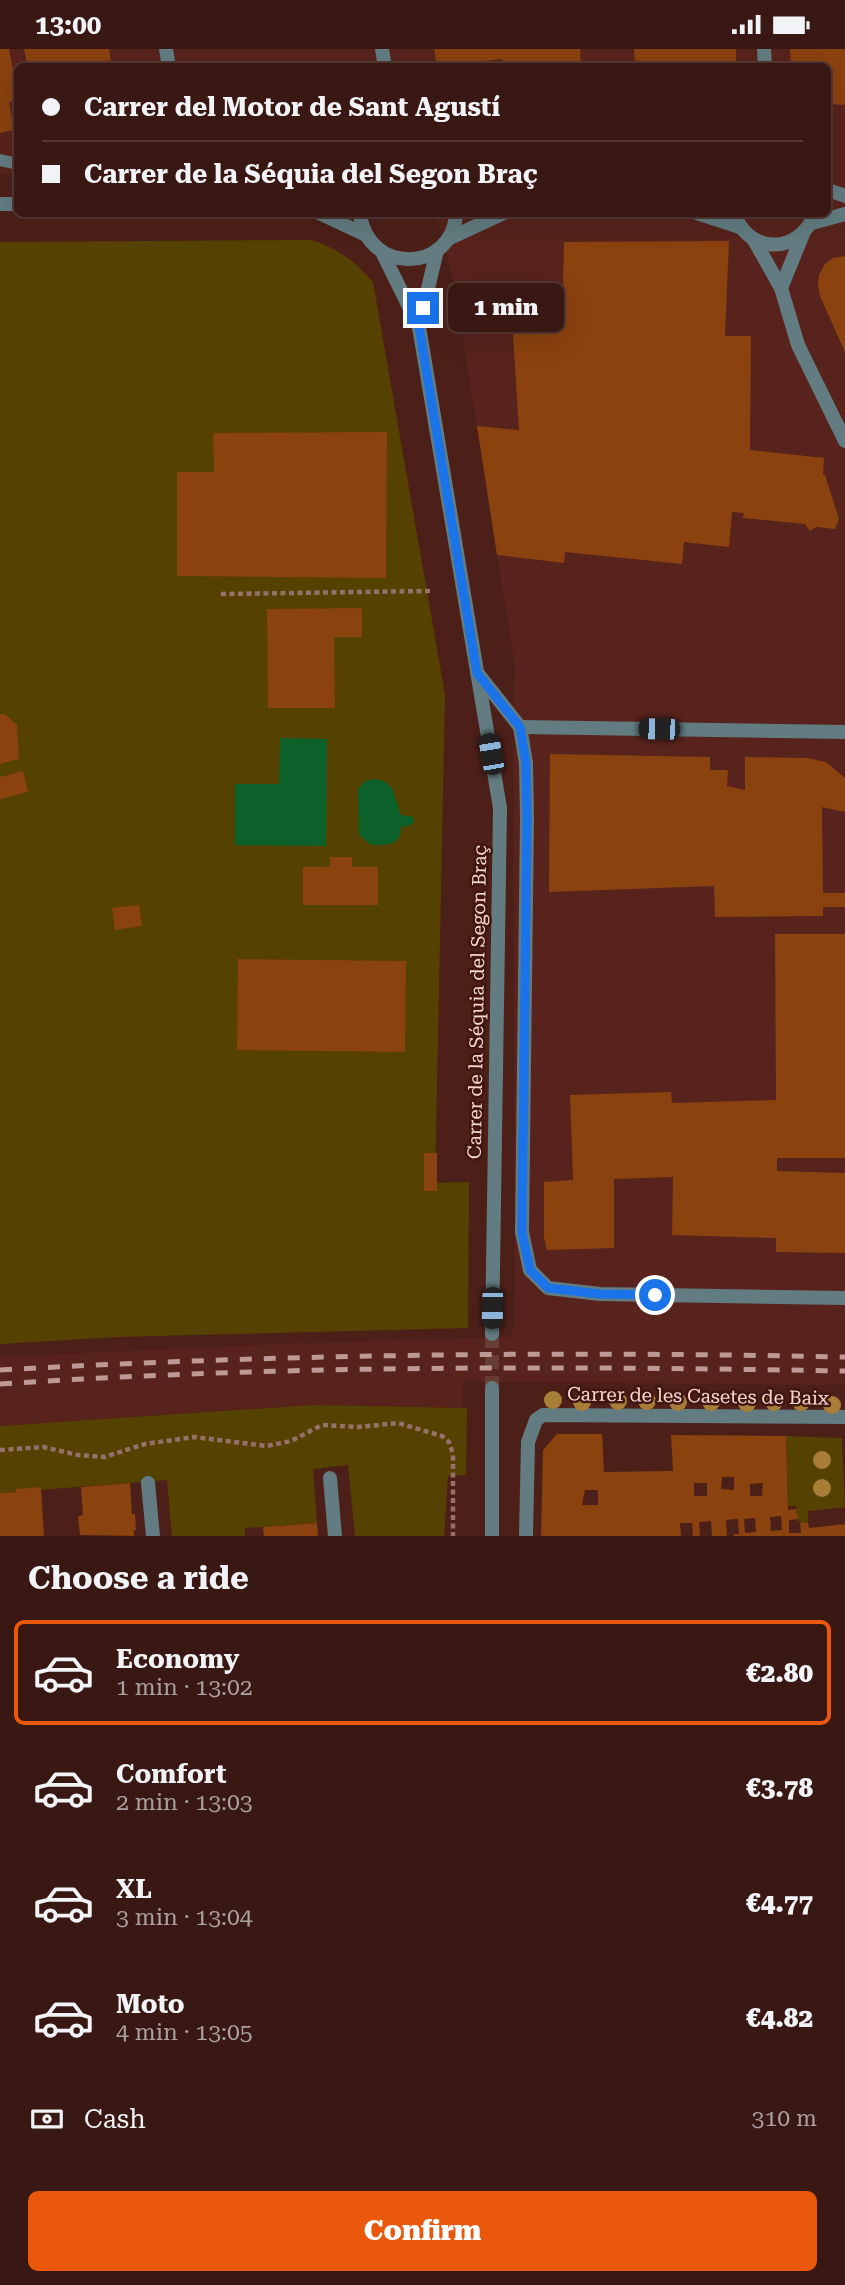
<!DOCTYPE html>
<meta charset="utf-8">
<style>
:root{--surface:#391813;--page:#40211c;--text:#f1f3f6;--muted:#aba0a0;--line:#533733;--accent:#ea580c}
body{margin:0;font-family:"Roboto Serif",serif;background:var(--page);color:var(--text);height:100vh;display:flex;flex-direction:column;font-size:26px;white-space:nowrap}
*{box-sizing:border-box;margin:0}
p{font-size:23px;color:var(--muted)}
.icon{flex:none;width:38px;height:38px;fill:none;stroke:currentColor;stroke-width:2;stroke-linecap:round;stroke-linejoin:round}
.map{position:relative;height:1487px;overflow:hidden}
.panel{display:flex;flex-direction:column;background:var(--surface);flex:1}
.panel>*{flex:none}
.banner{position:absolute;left:14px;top:14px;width:817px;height:154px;border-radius:10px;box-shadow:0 7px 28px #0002,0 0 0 2px var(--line);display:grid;align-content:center;height:154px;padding:0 28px;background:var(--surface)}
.end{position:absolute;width:32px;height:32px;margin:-16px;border:9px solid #1a73e8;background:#fff;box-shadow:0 0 0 4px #fff}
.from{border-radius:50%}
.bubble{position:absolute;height:49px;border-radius:10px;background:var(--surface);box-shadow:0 7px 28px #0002,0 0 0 2px var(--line);font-size:23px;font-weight:800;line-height:49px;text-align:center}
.car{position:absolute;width:21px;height:42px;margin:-21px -10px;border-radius:9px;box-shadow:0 0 5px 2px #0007;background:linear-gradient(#222 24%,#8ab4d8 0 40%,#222 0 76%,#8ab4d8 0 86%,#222 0)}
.banner b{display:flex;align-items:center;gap:24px;height:66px;font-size:26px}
.banner b+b{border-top:2px solid var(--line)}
.banner i{width:18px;height:18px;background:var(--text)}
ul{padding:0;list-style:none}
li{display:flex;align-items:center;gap:21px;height:105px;margin:0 14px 10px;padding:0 14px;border:4px solid transparent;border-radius:10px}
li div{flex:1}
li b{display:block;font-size:26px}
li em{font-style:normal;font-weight:800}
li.selected{border-color:var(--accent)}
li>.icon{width:63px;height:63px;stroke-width:1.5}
h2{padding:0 28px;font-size:32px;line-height:84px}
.pay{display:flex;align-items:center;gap:18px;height:77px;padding:0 28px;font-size:26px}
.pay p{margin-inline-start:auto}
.primary-button{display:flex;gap:14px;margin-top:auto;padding:14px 28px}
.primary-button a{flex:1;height:80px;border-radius:10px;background:var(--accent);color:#fff;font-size:28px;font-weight:800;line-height:80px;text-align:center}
.status{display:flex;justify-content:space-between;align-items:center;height:49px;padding:0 35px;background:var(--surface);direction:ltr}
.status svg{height:19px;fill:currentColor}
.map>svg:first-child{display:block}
</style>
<div class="status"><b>13:00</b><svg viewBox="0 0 49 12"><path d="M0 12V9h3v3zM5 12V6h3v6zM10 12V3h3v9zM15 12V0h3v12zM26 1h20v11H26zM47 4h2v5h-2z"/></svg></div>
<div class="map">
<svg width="845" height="1487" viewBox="0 0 845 1487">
<rect width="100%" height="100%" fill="#4c2019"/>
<polygon fill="#58231c" points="0,0 845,0 845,1336 463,1332 463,1359 312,1356 0,1377 0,1308 279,1295 511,1288 515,1273 513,657 515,618 454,233 436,165 828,164 828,18 18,18 17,125 0,125"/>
<g fill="#564200">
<path d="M 312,191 C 340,201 353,211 373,233 L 445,646 L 435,1134 L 469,1133 L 468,1279 L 117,1288 L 0,1295 L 0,193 Z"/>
<polygon points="312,1356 467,1359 466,1426 448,1427 444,1487 355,1487 348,1416 313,1420 317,1474 245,1479 245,1487 172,1487 167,1431 0,1444 0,1377"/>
<polygon points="786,1387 842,1389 845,1458 808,1462 808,1474 798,1472 796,1457 788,1457"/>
</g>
<g fill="#0d622c">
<polygon points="280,689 327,690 326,797 235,796 235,735 279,735"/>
<path d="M 375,730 L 384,732 L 392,739 L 401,766 L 413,768 L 414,773 L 411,776 L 401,778 C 401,797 387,796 371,796 L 359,785 L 358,740 L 365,732 Z"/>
</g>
<g fill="#8a420f" fill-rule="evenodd">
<polygon points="0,0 9,0 18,48 18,52 9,53 14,81 0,84"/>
<polygon points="24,0 109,0 112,18 28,18"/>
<polygon points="434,0 580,0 581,18 503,18 502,10 437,18"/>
<polygon points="634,0 736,0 736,18 635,18"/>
<polygon points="790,0 845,0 845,56 828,55 828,18 791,18"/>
<polygon points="729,192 725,287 751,287 750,401 824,409 823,425 825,426 839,470 835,480 816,478 810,482 805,475 743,469 744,464 732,463 729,498 684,493 682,515 565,503 564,514 497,506 477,377 519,381 513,285 562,282 564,193"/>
<polygon points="845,207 845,303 820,247 818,236 819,226 825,215 833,209"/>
<polygon points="387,383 386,529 177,527 177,423 214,423 213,384"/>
<polygon points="362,559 362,588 334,588 335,659 268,659 267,560"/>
<polygon points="0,665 5,665 17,676 19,710 0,715"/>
<polygon points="550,705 710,708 710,721 728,721 727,737 745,741 745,708 807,709 826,713 845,729 845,763 822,758 823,844 845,844 845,858 823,858 823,867 715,868 714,837 549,843"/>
<polygon points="23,722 28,743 0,750 0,728"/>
<polygon points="330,808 352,808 352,818 378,818 378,856 303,856 303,818 330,818"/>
<polygon points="139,856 142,877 115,881 112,859"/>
<polygon points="775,885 845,885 845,1109 777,1109 777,1122 845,1124 845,1204 776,1203 776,1189 672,1186 673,1128 614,1130 614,1199 547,1201 544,1189 544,1133 573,1131 570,1046 671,1043 672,1054 776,1051"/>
<polygon points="238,910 406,912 405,1003 237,1001"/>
<rect x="424" y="1104" width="13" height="38"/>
<path d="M 557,1385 L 602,1385 L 604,1423 L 673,1422 L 671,1386 L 786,1387 L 788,1461 L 796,1460 L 798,1470 L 789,1471 L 789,1484 L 801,1484 L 800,1473 L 808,1474 L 809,1479 L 845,1475 L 845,1487 L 734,1487 L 734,1485 L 739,1485 L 738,1470 L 726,1471 L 727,1487 L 712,1487 L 711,1472 L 699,1473 L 700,1487 L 693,1487 L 692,1474 L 680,1474 L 681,1487 L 541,1487 L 543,1401 ZM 722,1428 L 734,1428 L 734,1441 L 721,1440 ZM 694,1434 L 707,1434 L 707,1447 L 694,1447 ZM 763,1434 L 762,1447 L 750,1447 L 750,1435 ZM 585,1441 L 598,1441 L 598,1456 L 582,1456 ZM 781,1467 L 782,1481 L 771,1482 L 770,1468 ZM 755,1469 L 756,1483 L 745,1484 L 744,1470 Z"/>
<polygon points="130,1434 132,1465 135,1465 136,1481 134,1481 134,1487 80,1486 78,1467 83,1466 81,1438"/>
<polygon points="41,1438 44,1487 0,1487 0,1444 16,1443 16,1440"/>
<polygon points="317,1474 318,1487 264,1487 263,1478"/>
</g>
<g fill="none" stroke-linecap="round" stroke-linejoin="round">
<polyline stroke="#663c35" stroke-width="14" stroke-dasharray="14 7" stroke-linecap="butt" points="492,1285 492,1339"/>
<g stroke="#96706a" stroke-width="4.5" stroke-dasharray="5 3.5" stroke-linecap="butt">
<polyline points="221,545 430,542"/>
<polyline points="0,1401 43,1398 78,1406 104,1408 145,1395 194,1388 267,1397 291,1392 322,1376 358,1378 398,1374 442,1387 449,1393 453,1405 453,1487"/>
</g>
<polyline stroke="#627c81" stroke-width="12" points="0,111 18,115"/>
<g stroke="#627c81" stroke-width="14">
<polyline points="166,0 169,18"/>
<polyline points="382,0 385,18"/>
<polyline points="764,0 765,18"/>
<polyline points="828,141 845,147"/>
<polyline points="0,155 18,155"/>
<polyline points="319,164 366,186"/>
<path d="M 360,164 C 366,226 453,225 456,164"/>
<polyline points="697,164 740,178"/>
<path d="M 734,164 C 748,206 800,206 815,164"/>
<polyline points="812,174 845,165"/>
<polyline points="448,190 504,164"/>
<polyline points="754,191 781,239 798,296 845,392"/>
<polyline points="382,203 419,278 500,759 492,1285"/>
<polyline points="781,239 803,185"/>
<polyline points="419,278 437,201"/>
<polyline points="479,626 520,678 526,714 527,769 522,1183 530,1221 548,1239 600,1245 845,1249"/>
<polyline points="520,678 845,683"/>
<polyline points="330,1429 335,1487"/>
<polyline points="148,1434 153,1487"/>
<polyline points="492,1487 492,1339"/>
<polyline points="526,1487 528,1393 536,1371 543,1366 845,1368"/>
</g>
<g stroke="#bd9b94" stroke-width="5" stroke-dasharray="12 12" stroke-linecap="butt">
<path d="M 0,1321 C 282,1305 563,1302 845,1308"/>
<path d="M 0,1335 C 281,1316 563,1317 845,1322"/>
</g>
</g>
<g fill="#a77d37">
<circle cx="553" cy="1351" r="9"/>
<circle cx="618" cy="1352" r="9"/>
<circle cx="647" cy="1352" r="9"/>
<circle cx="582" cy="1353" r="9"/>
<circle cx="678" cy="1353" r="9"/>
<circle cx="711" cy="1353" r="9"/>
<circle cx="774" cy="1353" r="9"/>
<circle cx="801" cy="1353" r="9"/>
<circle cx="747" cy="1354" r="9"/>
<circle cx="832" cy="1356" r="9"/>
<circle cx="822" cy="1411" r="9"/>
<circle cx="822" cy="1439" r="9"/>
</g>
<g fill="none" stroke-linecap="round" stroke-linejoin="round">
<polyline stroke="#1a73e8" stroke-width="9" points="423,259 419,278 477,624 520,678 526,714 527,769 522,1183 530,1221 548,1239 600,1245 655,1246"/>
</g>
<g text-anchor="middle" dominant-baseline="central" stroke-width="5" stroke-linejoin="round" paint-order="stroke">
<g font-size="19" fill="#f6d8d2" stroke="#411510">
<text transform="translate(477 953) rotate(-89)">Carrer de la Séquia del Segon Braç</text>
<text transform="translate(698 1347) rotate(1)">Carrer de les Casetes de Baix</text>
</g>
</g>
</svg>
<i class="end from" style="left:655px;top:1246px"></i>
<i class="end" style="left:423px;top:259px"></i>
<div class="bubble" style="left:448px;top:234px;width:116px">1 min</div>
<i class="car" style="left:659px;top:680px;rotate:271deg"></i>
<i class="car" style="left:491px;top:705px;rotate:350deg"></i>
<i class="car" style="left:492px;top:1259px;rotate:181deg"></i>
<div class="banner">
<b><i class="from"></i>Carrer del Motor de Sant Agustí</b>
<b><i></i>Carrer de la Séquia del Segon Braç</b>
</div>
</div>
<section class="panel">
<h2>Choose a ride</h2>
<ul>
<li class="selected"><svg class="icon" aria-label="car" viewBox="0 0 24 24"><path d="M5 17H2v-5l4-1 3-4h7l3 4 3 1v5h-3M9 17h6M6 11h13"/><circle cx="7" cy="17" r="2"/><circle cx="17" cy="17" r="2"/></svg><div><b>Economy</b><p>1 min · 13:02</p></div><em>€2.80</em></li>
<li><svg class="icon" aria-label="car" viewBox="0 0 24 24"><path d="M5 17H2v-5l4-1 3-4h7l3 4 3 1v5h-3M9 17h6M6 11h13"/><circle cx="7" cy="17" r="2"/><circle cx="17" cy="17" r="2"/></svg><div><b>Comfort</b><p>2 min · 13:03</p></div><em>€3.78</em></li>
<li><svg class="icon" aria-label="car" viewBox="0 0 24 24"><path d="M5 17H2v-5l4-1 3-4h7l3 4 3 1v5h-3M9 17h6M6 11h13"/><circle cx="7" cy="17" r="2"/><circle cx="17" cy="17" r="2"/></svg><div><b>XL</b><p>3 min · 13:04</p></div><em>€4.77</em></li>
<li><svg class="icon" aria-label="car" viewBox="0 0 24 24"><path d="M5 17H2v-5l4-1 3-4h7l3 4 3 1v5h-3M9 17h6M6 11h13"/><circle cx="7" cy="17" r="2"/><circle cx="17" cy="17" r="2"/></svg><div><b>Moto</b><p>4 min · 13:05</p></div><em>€4.82</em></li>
</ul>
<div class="pay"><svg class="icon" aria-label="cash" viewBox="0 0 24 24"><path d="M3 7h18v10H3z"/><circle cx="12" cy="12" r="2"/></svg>Cash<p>310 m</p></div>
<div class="primary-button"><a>Confirm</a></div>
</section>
